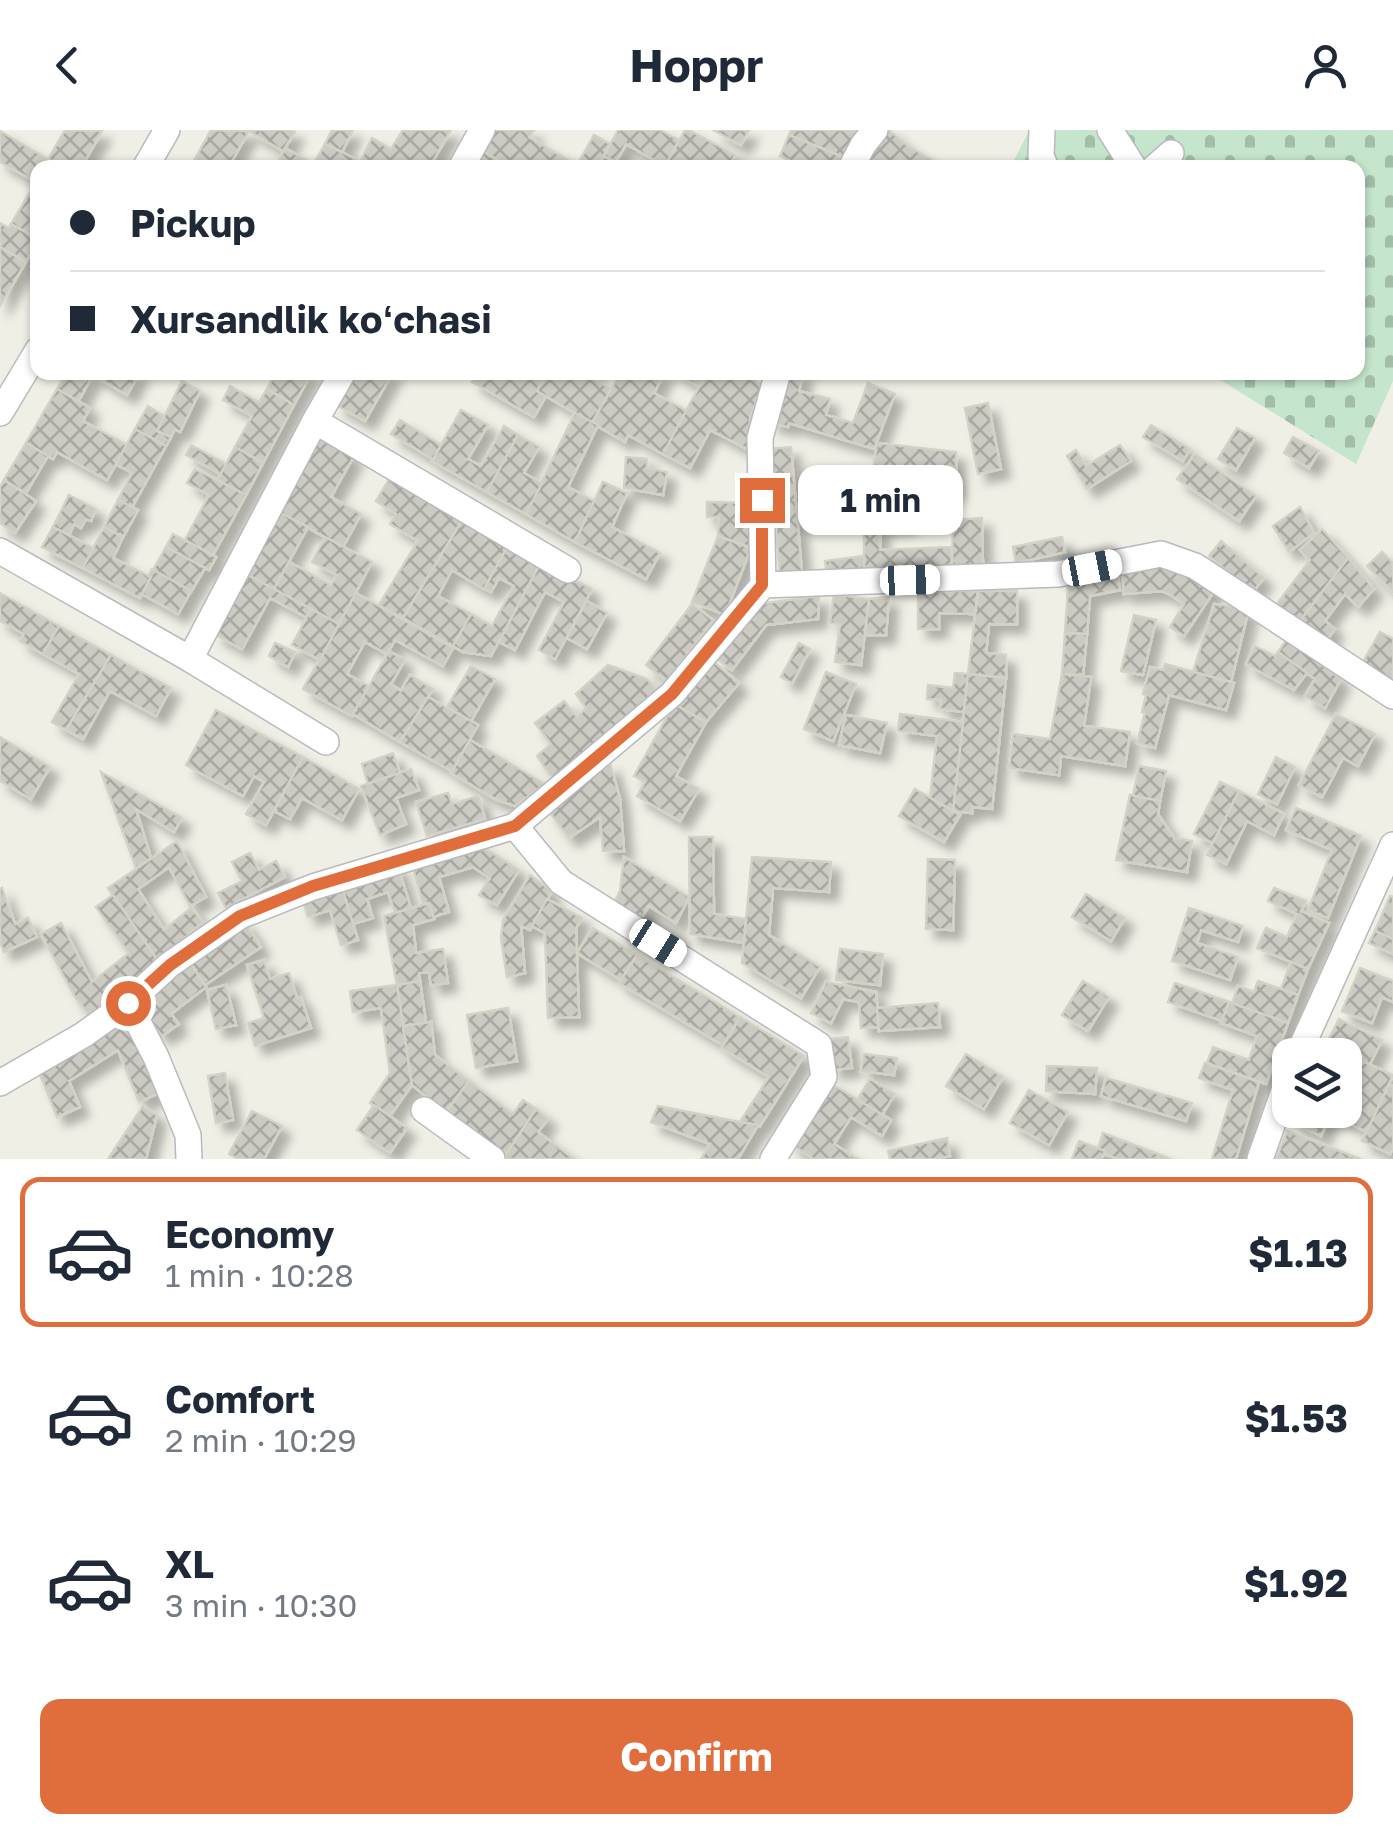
<!DOCTYPE html>
<meta charset="utf-8">
<style>
:root{--surface:#fff;--page:#f2f2f3;--text:#1f2937;--muted:#747a83;--line:#e0e1e3;--accent:#e06d3c}
body{margin:0;font-family:"Golos Text",sans-serif;background:var(--page);color:var(--text);height:100vh;display:flex;flex-direction:column;font-size:38px;white-space:nowrap}
*{box-sizing:border-box;margin:0}
p{font-size:32px;color:var(--muted)}
.icon{flex:none;width:55px;height:55px;fill:none;stroke:currentColor;stroke-width:2;stroke-linecap:round;stroke-linejoin:round}
.map{position:relative;height:1029px;overflow:hidden}
.details{display:flex;flex-direction:column;background:var(--surface);flex:1}
.details>*{flex:none}
.banner{position:absolute;left:30px;top:30px;width:1335px;height:220px;border-radius:20px;box-shadow:0 2px 8px #0004;display:grid;align-content:center;height:220px;padding:0 40px;background:var(--surface)}
.tools{position:absolute;left:1272px;top:908px;display:grid;gap:20px}
.tools a{display:grid;place-items:center;width:90px;height:90px;border-radius:20px;background:var(--surface);box-shadow:0 2px 8px #0004;font-size:50px}
.end{position:absolute;width:45px;height:45px;margin:-22px;border:12px solid #e06d3c;background:#fff;box-shadow:0 0 0 5px #fff}
.from{border-radius:50%}
.bubble{position:absolute;height:70px;border-radius:20px;background:var(--surface);box-shadow:0 2px 8px #0004;font-size:32px;font-weight:700;line-height:70px;text-align:center}
.car{position:absolute;width:30px;height:60px;margin:-30px -15px;border-radius:12px;box-shadow:0 0 8px 2px #0007;background:linear-gradient(#fff 24%,#345 0 40%,#fff 0 76%,#345 0 86%,#fff 0)}
.banner b{display:flex;align-items:center;gap:35px;height:95px;font-size:38px}
.banner b+b{border-top:2px solid var(--line)}
.banner i{width:25px;height:25px;background:var(--text)}
ul{padding:18px 0 0;list-style:none}
li{display:flex;align-items:center;gap:30px;height:150px;margin:0 20px 15px;padding:0 20px;border:5px solid transparent;border-radius:20px}
li div{flex:1}
li b{display:block;font-size:38px}
li em{font-style:normal;font-weight:700}
li.active{border-color:var(--accent)}
li>.icon{width:90px;height:90px;stroke-width:1.5}
.cta{display:flex;gap:20px;margin-top:auto;padding:20px 40px}
.cta a{flex:1;height:115px;border-radius:20px;background:var(--accent);color:#fff;font-size:40px;font-weight:700;line-height:115px;text-align:center}
header{display:flex;justify-content:space-between;align-items:center;height:130px;padding:0 40px;background:var(--surface);font-size:45px;font-weight:700}
.map>svg:first-child{display:block}
</style>
<header><svg class="icon" aria-label="back" viewBox="0 0 24 24"><path d="M15 5l-7 7 7 7"/></svg>Hoppr<svg class="icon" aria-label="person" viewBox="0 0 24 24"><circle cx="12" cy="8" r="4"/><path d="M4 21q1-7 8-7t8 7"/></svg></header>
<div class="map">
<svg width="1393" height="1029" viewBox="0 0 1393 1029">
<defs>
<pattern id="cemetery-stones" width="16" height="16" patternUnits="userSpaceOnUse" patternTransform="scale(2.5)"><rect width="16" height="16" fill="#c5e5cc"/><path d="M2 7V4a2 2 0 0 1 4 0v3zM10 15v-3a2 2 0 0 1 4 0v3z" fill="#a3bda9"/></pattern>
<pattern id="building-cross-hatch" width="8" height="8" patternUnits="userSpaceOnUse" patternTransform="scale(2.5)"><rect width="8" height="8" fill="#cbcac3"/><path d="M0 0l8 8M0 8l8-8" fill="none" stroke="#a8a7a2"/></pattern>
<filter id="shadow"><feDropShadow dx="9" dy="9" stdDeviation="5" flood-color="#0004"/></filter>
</defs>
<rect width="100%" height="100%" fill="#efefe6"/>
<polygon fill="url(#cemetery-stones)" points="1043,0 1393,0 1393,251 1356,334 1209,243 1358,242 1358,38 1010,38 1028,3 1042,5"/>
<g fill="url(#building-cross-hatch)" stroke="#d4d2c5" stroke-width="2.5" filter="url(#shadow)">
<polygon points="65,0 102,1 81,38 63,38 48,29"/>
<polygon points="211,0 249,1 228,38 190,38"/>
<polygon points="247,0 291,0 295,2 283,21"/>
<polygon points="332,0 353,0 342,22 325,14"/>
<polygon points="403,0 451,0 429,38 373,38 360,31 372,8 391,19"/>
<polygon points="493,0 534,0 529,7 577,35 594,5 610,14 597,38 511,38 481,20"/>
<polygon points="618,0 660,0 679,10 665,36 626,14 616,32 604,26"/>
<polygon points="685,0 689,0 735,25 728,38 679,38 668,31"/>
<polygon points="713,0 749,0 741,15"/>
<polygon points="791,0 869,0 848,29 789,5"/>
<polygon points="880,0 889,0 907,15 935,32 931,38 914,38 899,28 893,38 857,38"/>
<polygon points="0,1 48,29 63,38 38,38 38,53 0,32"/>
<polygon points="789,5 848,29 844,38 806,38 780,26"/>
<polygon points="325,14 342,22 373,38 311,38"/>
<polygon points="285,18 313,34 311,38 275,38"/>
<polygon points="481,20 510,38 471,38"/>
<polygon points="36,52 38,53 38,109 11,94"/>
<polygon points="0,93 9,98 11,94 38,109 26,132 0,117"/>
<polygon points="0,117 26,132 0,176"/>
<polygon points="67,242 140,242 127,265 93,245 78,272 57,259"/>
<polygon points="276,242 312,242 294,275 267,259"/>
<polygon points="355,242 393,242 365,291 336,275"/>
<polygon points="478,242 547,242 537,261 546,266 534,287 472,252"/>
<polygon points="547,242 592,242 595,244 597,251 611,259 592,293 537,261"/>
<polygon points="621,242 665,242 654,263 687,281 663,324 628,305 625,312 592,293"/>
<polygon points="673,242 707,242 700,257"/>
<polygon points="707,242 739,242 762,255 750,289 749,320 710,300 690,338 663,324"/>
<polygon points="783,242 804,242 799,261 830,269 826,285 853,293 868,253 895,264 874,319 789,293 788,297 769,292"/>
<polygon points="182,251 200,261 180,302 175,299 171,307 157,301"/>
<polygon points="230,256 259,272 267,259 294,275 263,333 235,317 252,286 223,270"/>
<polygon points="57,259 90,278 83,291 127,315 107,350 57,322 53,329 26,313"/>
<polygon points="988,273 1001,339 978,344 965,278"/>
<polygon points="148,276 164,286 157,301 171,307 166,316 135,299"/>
<polygon points="461,280 488,295 468,329 481,336 504,296 518,305 487,362 432,331"/>
<polygon points="575,283 598,295 568,357 594,371 575,412 526,384"/>
<polygon points="400,290 441,315 433,329 391,304"/>
<polygon points="1151,295 1190,319 1183,331 1143,307"/>
<polygon points="1237,298 1255,308 1236,340 1218,329"/>
<polygon points="135,299 166,316 132,377 118,370 132,343 116,334"/>
<polygon points="518,305 539,317 524,343 542,353 526,384 487,362"/>
<polygon points="321,307 354,326 331,367 361,384 343,417 279,382"/>
<polygon points="1293,307 1319,321 1309,338 1284,323"/>
<polygon points="26,313 48,326 26,363 4,350"/>
<polygon points="877,313 956,322 956,362 933,363 933,340 910,338 907,365 869,368"/>
<polygon points="191,315 226,334 221,344 186,325"/>
<polygon points="1120,315 1131,331 1087,359 1067,326 1076,320 1086,336"/>
<polygon points="235,317 263,333 246,365 217,351"/>
<polygon points="791,317 802,443 780,446 769,319"/>
<polygon points="1195,324 1256,366 1239,391 1177,349"/>
<polygon points="626,327 647,329 647,338 667,342 663,365 624,358"/>
<polygon points="195,339 246,365 213,425 185,410 209,365 187,353"/>
<polygon points="391,346 463,389 403,488 379,475 418,411 390,394 396,384 376,371"/>
<polygon points="4,350 36,371 15,403 0,393 0,357"/>
<polygon points="603,352 627,363 612,397 660,423 646,449 575,412"/>
<polygon points="69,365 96,379 91,391 86,389 81,398 74,394 69,405 53,397"/>
<polygon points="907,365 909,394 880,396 880,420 951,417 952,441 864,444 864,368"/>
<polygon points="118,370 138,380 123,407 104,397"/>
<polygon points="707,372 752,373 751,418 718,406 719,387 707,387"/>
<polygon points="1300,377 1314,403 1289,422 1273,396"/>
<polygon points="279,382 308,397 274,459 246,444"/>
<polygon points="982,388 983,440 952,441 953,390"/>
<polygon points="463,389 509,414 484,459 452,440 438,466 471,484 453,516 403,488"/>
<polygon points="53,397 93,418 83,438 42,417"/>
<polygon points="104,397 123,407 113,428 151,447 140,468 83,438"/>
<polygon points="1322,399 1348,428 1297,495 1274,478 1310,430 1300,420"/>
<polygon points="173,404 216,427 209,440 166,417"/>
<polygon points="718,406 751,418 725,485 692,472"/>
<polygon points="325,407 372,432 339,494 274,459 289,432 331,455 337,445 312,432"/>
<polygon points="1062,407 1065,422 1016,433 1013,417"/>
<polygon points="1221,411 1264,448 1252,463 1209,426"/>
<polygon points="509,414 541,432 491,526 463,522 453,516 471,484 492,496 514,456 499,448 491,462 484,459"/>
<polygon points="166,417 205,438 191,462 153,440"/>
<polygon points="1382,422 1393,433 1393,462 1367,436"/>
<polygon points="864,426 864,440 827,444 825,431"/>
<polygon points="1348,428 1374,459 1358,477 1345,464 1325,491 1335,499 1323,515 1297,495"/>
<polygon points="541,432 592,459 555,529 539,520 564,472 545,462 515,520 499,512"/>
<polygon points="1172,432 1217,457 1184,506 1170,497 1184,474 1171,465 1162,461 1124,464 1122,436"/>
<polygon points="1116,435 1120,460 1090,466 1087,504 1065,503 1069,444"/>
<polygon points="152,439 191,461 178,484 142,464 151,447 148,446"/>
<polygon points="246,444 311,479 306,487 270,468 242,519 214,504"/>
<polygon points="918,461 978,461 975,484 939,483 939,499 918,499"/>
<polygon points="978,461 1017,461 1017,494 989,494 986,523 1006,525 1006,548 968,544"/>
<polygon points="0,463 59,496 43,524 20,511 24,504 0,491"/>
<polygon points="356,463 453,518 443,536 395,510 387,524 365,512 347,544 369,556 352,586 303,559"/>
<polygon points="834,464 869,469 861,535 835,532 840,494 830,493"/>
<polygon points="819,466 818,489 766,495 732,540 717,529 759,474"/>
<polygon points="889,467 886,505 865,505 869,469"/>
<polygon points="587,471 607,483 587,519 567,508"/>
<polygon points="692,474 713,490 667,551 646,535"/>
<polygon points="1214,474 1249,478 1231,552 1193,542"/>
<polygon points="311,479 339,494 320,530 292,515"/>
<polygon points="1134,485 1156,490 1143,545 1121,541"/>
<polygon points="59,496 111,525 66,600 52,592 79,544 43,524"/>
<polygon points="1380,502 1393,509 1393,546 1388,555 1359,539"/>
<polygon points="1065,503 1087,504 1083,545 1062,544"/>
<polygon points="1287,509 1341,549 1325,578 1305,566 1315,549 1278,522"/>
<polygon points="275,513 295,522 288,537 269,526"/>
<polygon points="799,513 810,519 792,553 781,547"/>
<polygon points="1255,516 1275,526 1278,522 1307,543 1294,560 1246,534"/>
<polygon points="389,521 405,530 391,554 401,561 410,545 433,559 400,612 353,584"/>
<polygon points="111,525 171,558 156,586 110,561 83,609 66,600"/>
<polygon points="714,532 739,553 706,592 674,574"/>
<polygon points="1165,534 1234,553 1226,580 1169,565 1155,618 1137,613 1145,583 1142,582 1146,565 1143,564 1150,537 1163,540"/>
<polygon points="608,535 647,549 658,562 555,652 537,626 551,614 535,593 564,571 577,587 586,578 576,564"/>
<polygon points="471,536 495,549 471,591 447,577"/>
<polygon points="826,542 856,554 833,611 804,599"/>
<polygon points="955,543 968,544 964,582 940,579 941,570 927,569 928,555 953,558"/>
<polygon points="968,544 1006,548 992,679 972,677 972,683 953,681"/>
<polygon points="1062,544 1091,547 1084,596 1130,602 1125,636 1061,626 1059,645 1009,638 1013,604 1050,609"/>
<polygon points="428,567 478,595 452,641 400,612"/>
<polygon points="674,574 706,592 676,646 699,659 680,691 637,666 645,652 634,646"/>
<polygon points="216,580 303,627 266,695 246,684 264,652 254,646 243,666 186,635"/>
<polygon points="900,584 963,592 953,681 930,668 937,606 898,601"/>
<polygon points="1336,584 1375,604 1358,636 1343,628 1322,667 1299,655"/>
<polygon points="846,585 887,593 880,623 839,615"/>
<polygon points="0,607 50,637 31,669 0,651"/>
<polygon points="470,610 545,654 515,676 497,670 451,643"/>
<polygon points="393,623 400,643 368,654 362,634"/>
<polygon points="303,627 359,659 342,690 302,668 290,689 274,681"/>
<polygon points="1276,627 1295,637 1277,674 1258,664"/>
<polygon points="610,633 620,669 624,721 603,721 600,687 569,708 548,680"/>
<polygon points="1139,636 1166,641 1160,671 1133,666"/>
<polygon points="411,639 419,660 396,668 406,694 380,705 361,656"/>
<polygon points="101,642 182,688 174,702 136,679 151,728 136,738"/>
<polygon points="1220,652 1239,661 1213,713 1194,704"/>
<polygon points="915,659 960,685 944,712 899,686"/>
<polygon points="1239,661 1284,684 1274,705 1247,691 1226,734 1207,725"/>
<polygon points="448,663 452,674 478,666 485,689 427,706 416,672"/>
<polygon points="1130,665 1160,671 1158,684 1174,708 1192,711 1187,742 1116,730"/>
<polygon points="1296,678 1361,706 1328,788 1308,780 1332,720 1286,700"/>
<polygon points="689,707 713,707 714,784 746,789 744,813 690,804"/>
<polygon points="177,711 206,767 190,776 169,737 138,759 164,800 191,778 203,792 158,831 108,758"/>
<polygon points="477,713 519,740 497,775 479,765 490,748 473,737 439,747 449,782 433,787 429,773 423,774 411,731"/>
<polygon points="250,723 259,740 276,731 285,747 226,778 218,763 242,751 232,732"/>
<polygon points="624,727 689,767 676,793 649,776 639,791 613,775 620,761"/>
<polygon points="752,727 831,732 829,762 773,758 769,805 820,837 801,868 742,833"/>
<polygon points="928,729 955,730 953,800 926,799"/>
<polygon points="397,734 411,778 395,783 388,762 367,769 373,788 353,794 340,752"/>
<polygon points="530,745 552,761 530,800 521,796 525,843 507,847 501,808 503,790"/>
<polygon points="340,752 358,810 341,815 330,780 308,787 301,764"/>
<polygon points="2,758 15,794 28,788 37,807 4,822 0,812 0,759"/>
<polygon points="1274,758 1306,771 1301,781 1329,793 1308,839 1257,818 1266,798 1287,807 1297,784 1268,771"/>
<polygon points="1086,764 1125,788 1111,811 1072,787"/>
<polygon points="113,765 158,831 90,886 75,867 41,804 61,793 92,852 129,823 96,777"/>
<polygon points="1390,766 1393,767 1393,809 1375,801"/>
<polygon points="547,769 582,788 576,798 579,887 548,888 545,803 532,796"/>
<polygon points="429,773 434,789 413,795 416,823 443,819 448,853 431,855 429,842 419,843 420,851 397,855 384,786"/>
<polygon points="1189,778 1243,796 1238,812 1201,800 1197,813 1238,827 1230,850 1172,831"/>
<polygon points="243,790 261,817 205,855 187,828"/>
<polygon points="593,798 637,825 621,850 577,823"/>
<polygon points="1375,801 1393,809 1393,824 1369,813"/>
<polygon points="840,819 883,824 880,855 836,850"/>
<polygon points="637,825 740,887 723,915 619,853"/>
<polygon points="264,830 270,849 289,843 297,868 301,867 311,898 255,916 248,893 264,888 247,835"/>
<polygon points="190,832 206,857 171,884 179,894 162,906 136,873"/>
<polygon points="1291,832 1308,839 1298,865 1281,859"/>
<polygon points="1360,838 1393,851 1393,872 1382,867 1372,893 1342,881"/>
<polygon points="420,851 426,893 403,896 397,855"/>
<polygon points="1083,851 1109,867 1088,901 1062,885"/>
<polygon points="1258,851 1298,865 1288,893 1232,874 1238,856 1254,862"/>
<polygon points="826,852 876,862 879,897 861,898 859,872 843,869 831,893 811,883"/>
<polygon points="1175,853 1229,872 1222,891 1168,872"/>
<polygon points="226,855 236,895 216,899 207,860"/>
<polygon points="397,855 412,955 390,986 370,973 390,943 381,878 353,882 350,861"/>
<polygon points="1229,872 1288,893 1266,954 1207,933 1213,917 1249,930 1257,906 1221,893"/>
<polygon points="938,873 940,897 879,901 877,878"/>
<polygon points="508,878 517,931 476,938 467,885"/>
<polygon points="127,886 159,963 139,972 118,920 69,951 80,977 57,987 39,942"/>
<polygon points="740,887 804,926 760,996 740,992 769,947 722,918"/>
<polygon points="1339,889 1382,910 1370,934 1358,929 1347,950 1345,949 1345,925 1321,925"/>
<polygon points="431,892 435,925 469,951 446,982 412,955 403,896"/>
<polygon points="848,907 852,938 832,940 828,909"/>
<polygon points="864,924 897,928 894,945 861,941"/>
<polygon points="966,924 1003,947 984,979 946,956"/>
<polygon points="1358,929 1393,945 1367,1002 1331,984 1333,980 1345,980 1345,955"/>
<polygon points="1205,933 1259,952 1236,1029 1212,1029 1233,960 1199,948"/>
<polygon points="1047,936 1097,938 1095,964 1046,961"/>
<polygon points="225,943 233,990 216,993 208,946"/>
<polygon points="1106,948 1192,973 1186,991 1101,966"/>
<polygon points="870,949 895,964 882,985 857,970"/>
<polygon points="469,951 513,984 523,970 536,979 505,1026 446,982"/>
<polygon points="827,951 891,990 882,1006 851,987 834,1014 858,1029 814,1029 789,1013"/>
<polygon points="1389,955 1393,956 1393,1019 1390,1024 1362,1011"/>
<polygon points="1029,960 1068,982 1049,1015 1010,993"/>
<polygon points="374,975 407,998 390,1023 357,1000"/>
<polygon points="143,976 157,985 146,1029 108,1029"/>
<polygon points="658,976 740,992 758,995 738,1029 701,1029 710,1014 651,992"/>
<polygon points="536,979 548,989 538,1002 574,1029 509,1029 505,1026"/>
<polygon points="1299,980 1333,980 1321,1006 1293,993"/>
<polygon points="252,981 282,996 264,1029 238,1029 229,1024"/>
<polygon points="1287,1001 1361,1029 1305,1029 1300,1027 1299,1029 1276,1029"/>
<polygon points="1103,1003 1171,1029 1118,1029 1104,1024 1105,1021 1098,1019"/>
<polygon points="947,1008 950,1026 935,1029 890,1029 888,1021"/>
<polygon points="1079,1011 1105,1021 1101,1029 1072,1029"/>
</g>
<g fill="none" stroke-linecap="round" stroke-linejoin="round">
<defs>
<g id="minor">
<polyline points="1042,0 1041,26 1046,38"/>
<polyline points="1110,0 1134,38"/>
<polyline points="145,38 167,0"/>
<polyline points="461,38 482,0"/>
<polyline points="851,38 863,15 875,0"/>
<polyline points="1154,38 1171,23"/>
<polyline points="0,283 38,220"/>
<polyline points="315,291 568,440"/>
<polyline points="0,421 190,529 326,612"/>
<polyline points="763,455 760,308 778,242"/>
<polyline points="190,529 315,291 343,242"/>
<polyline points="515,696 561,752 819,915 824,947 773,1029"/>
<polyline points="128,873 156,927 188,1005 189,1029"/>
<polyline points="1298,925 1393,715"/>
<polyline points="0,953 83,905 128,873 169,835 240,786 313,757 515,696 672,564 763,455 1058,444 1161,424 1195,436 1393,566"/>
<polyline points="424,980 492,1029"/>
<polyline points="1260,1029 1290,944"/>
</g>
</defs>
<use href="#minor" stroke="#b8babf" stroke-width="28"/>
<use href="#minor" stroke="#fff" stroke-width="25"/>
</g>
<g fill="none" stroke-linecap="round" stroke-linejoin="round">
<polyline stroke="#e06d3c" stroke-width="12" points="128,873 170,835 240,786 313,756 515,696 672,564 762,455 762,370"/>
</g>
</svg>
<div class="tools">
<a><svg class="icon" aria-label="layers" viewBox="0 0 24 24"><path d="M12 4l9 5-9 5-9-5zM3 14l9 5 9-5"/></svg></a>
</div>
<i class="end from" style="left:128px;top:873px"></i>
<i class="end" style="left:762px;top:370px"></i>
<div class="bubble" style="left:798px;top:335px;width:165px">1 min</div>
<i class="car" style="left:1092px;top:438px;rotate:79deg"></i>
<i class="car" style="left:910px;top:450px;rotate:88deg"></i>
<i class="car" style="left:658px;top:813px;rotate:122deg"></i>
<div class="banner">
<b><i class="from"></i>Pickup</b>
<b><i></i>Xursandlik koʻchasi</b>
</div>
</div>
<section class="details">
<ul>
<li class="active"><svg class="icon" aria-label="car" viewBox="0 0 24 24"><path d="M5 17H2v-5l4-1 3-4h7l3 4 3 1v5h-3M9 17h6M6 11h13"/><circle cx="7" cy="17" r="2"/><circle cx="17" cy="17" r="2"/></svg><div><b>Economy</b><p>1 min · 10:28</p></div><em>$1.13</em></li>
<li><svg class="icon" aria-label="car" viewBox="0 0 24 24"><path d="M5 17H2v-5l4-1 3-4h7l3 4 3 1v5h-3M9 17h6M6 11h13"/><circle cx="7" cy="17" r="2"/><circle cx="17" cy="17" r="2"/></svg><div><b>Comfort</b><p>2 min · 10:29</p></div><em>$1.53</em></li>
<li><svg class="icon" aria-label="car" viewBox="0 0 24 24"><path d="M5 17H2v-5l4-1 3-4h7l3 4 3 1v5h-3M9 17h6M6 11h13"/><circle cx="7" cy="17" r="2"/><circle cx="17" cy="17" r="2"/></svg><div><b>XL</b><p>3 min · 10:30</p></div><em>$1.92</em></li>
</ul>
<div class="cta"><a>Confirm</a></div>
</section>
